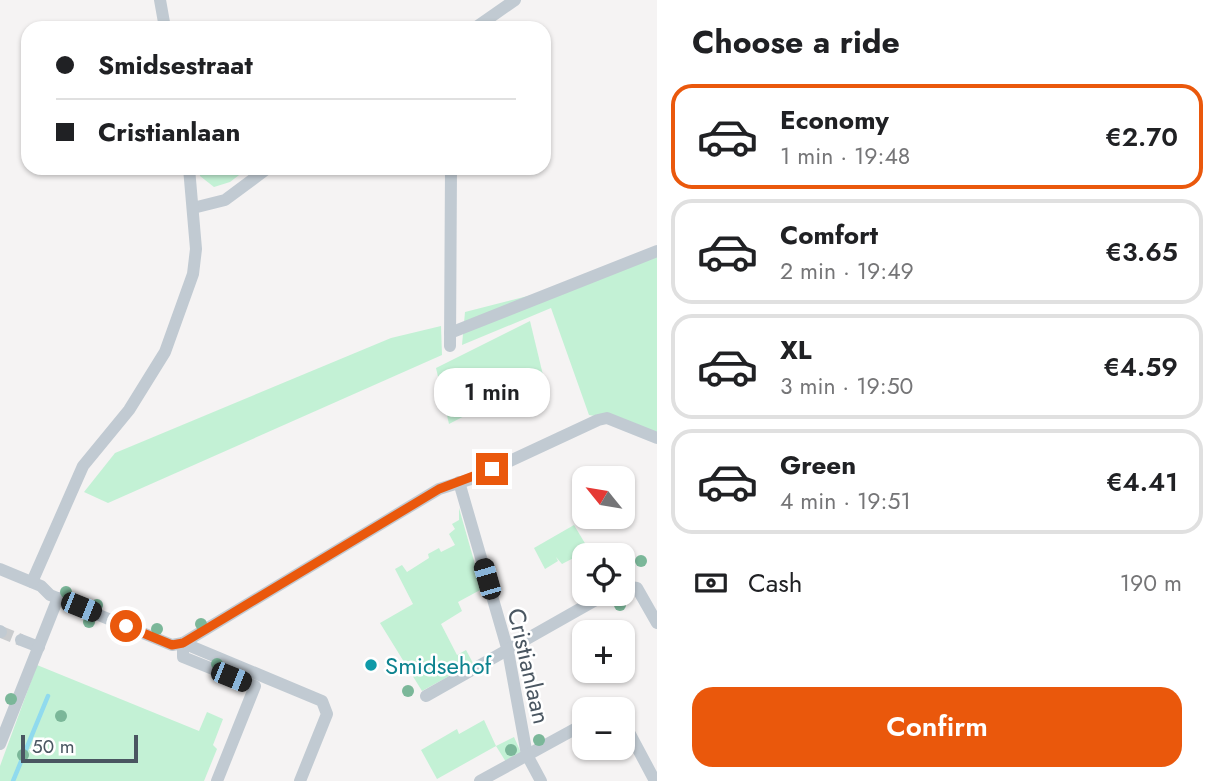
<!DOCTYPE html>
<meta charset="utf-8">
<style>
:root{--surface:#fff;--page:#f6f6f6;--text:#202124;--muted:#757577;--line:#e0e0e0;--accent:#ea580c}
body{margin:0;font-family:Jost,sans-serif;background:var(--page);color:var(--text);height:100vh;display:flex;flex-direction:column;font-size:26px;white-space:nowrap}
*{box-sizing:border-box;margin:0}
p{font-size:23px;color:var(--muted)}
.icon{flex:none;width:38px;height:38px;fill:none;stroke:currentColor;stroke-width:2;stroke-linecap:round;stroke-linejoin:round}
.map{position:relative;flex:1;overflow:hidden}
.details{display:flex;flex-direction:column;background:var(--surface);width:560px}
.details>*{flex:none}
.banner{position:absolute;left:21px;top:21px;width:530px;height:154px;border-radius:21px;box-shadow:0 2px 5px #0004;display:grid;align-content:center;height:154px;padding:0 35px;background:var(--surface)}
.needle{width:46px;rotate:300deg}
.tools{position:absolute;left:572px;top:466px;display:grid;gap:14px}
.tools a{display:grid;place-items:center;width:63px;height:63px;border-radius:14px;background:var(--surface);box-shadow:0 2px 5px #0004;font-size:35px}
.scale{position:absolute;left:21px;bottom:18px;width:117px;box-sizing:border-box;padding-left:7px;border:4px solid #4a5661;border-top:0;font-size:19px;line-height:24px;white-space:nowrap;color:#4a5661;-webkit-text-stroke:5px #fff;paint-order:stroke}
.end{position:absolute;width:32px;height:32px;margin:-16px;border:9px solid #ea580c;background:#fff;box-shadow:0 0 0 4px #fff}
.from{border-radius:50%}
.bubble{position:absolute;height:49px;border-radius:21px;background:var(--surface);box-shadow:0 2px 5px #0004;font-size:23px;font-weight:600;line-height:49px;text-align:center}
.car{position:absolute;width:21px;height:42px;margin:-21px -10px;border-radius:9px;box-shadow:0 0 5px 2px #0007;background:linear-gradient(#222 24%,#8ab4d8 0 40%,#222 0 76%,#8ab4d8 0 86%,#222 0)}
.banner b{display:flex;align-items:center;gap:24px;height:66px;font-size:26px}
.banner b+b{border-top:2px solid var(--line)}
.banner i{width:18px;height:18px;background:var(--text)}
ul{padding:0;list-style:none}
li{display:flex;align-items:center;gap:21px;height:105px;margin:0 14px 10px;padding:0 21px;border:4px solid var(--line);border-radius:21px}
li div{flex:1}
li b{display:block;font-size:26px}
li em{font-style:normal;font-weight:600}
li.active{border-color:var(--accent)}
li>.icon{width:63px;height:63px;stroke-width:1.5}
h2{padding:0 35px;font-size:32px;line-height:84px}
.pay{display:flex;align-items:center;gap:18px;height:77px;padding:0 35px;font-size:26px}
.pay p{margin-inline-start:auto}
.action{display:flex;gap:14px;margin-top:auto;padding:14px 35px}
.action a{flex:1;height:80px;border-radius:21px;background:var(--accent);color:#fff;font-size:28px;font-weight:600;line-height:80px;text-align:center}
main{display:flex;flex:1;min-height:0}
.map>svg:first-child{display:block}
</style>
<main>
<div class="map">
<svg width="657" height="781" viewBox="0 0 657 781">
<rect width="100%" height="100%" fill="#f5f3f3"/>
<g fill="#c3f1d5">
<polygon points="199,168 242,168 243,172 230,182 214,187 200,176"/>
<polygon points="657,255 657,438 607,418 589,415 551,308 462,345 465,312 611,275"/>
<polygon points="530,321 543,375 449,424 436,368"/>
<polygon points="441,326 442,355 108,503 84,492 115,453 391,338"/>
<polygon points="459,508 482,589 458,602 462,611 441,624 457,655 466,650 473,663 422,691 380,623 413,604 395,569 402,565 407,572 429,558 428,554 439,548 441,552 455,545 449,534 455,529 452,524 459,520"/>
<polygon points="574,525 589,550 562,564 556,557 558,561 545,569 534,548"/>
<polygon points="37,665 199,731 207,712 223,719 213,745 217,749 204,781 0,781 0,766"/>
<polygon points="484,720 496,746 514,737 522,755 506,762 496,746 437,779 421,750 457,729 459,734"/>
</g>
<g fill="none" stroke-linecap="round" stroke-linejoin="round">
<polyline stroke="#90daee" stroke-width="4.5" points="13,781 48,696"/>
<polyline stroke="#caccce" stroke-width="12" stroke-dasharray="12 6" stroke-linecap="butt" points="1,632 21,640"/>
<g stroke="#c1cad2" stroke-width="12">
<polyline points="160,0 165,28"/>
<polyline points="475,28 515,0"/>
<polyline points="193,208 225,200 268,168"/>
<polyline points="450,333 657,251"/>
<polyline points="450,346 451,168"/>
<polyline points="459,482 508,651 527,755 541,781"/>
<polyline points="0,569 41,586 50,595 172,645 183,643 322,701 327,714 300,781"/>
<polyline points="32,582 83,466 129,410 165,352 193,274 196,249 189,168"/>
<polyline points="623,586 637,588 657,623"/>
<polyline points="0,631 1,632"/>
<polyline points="21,640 39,647"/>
<polyline points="183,643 439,489 471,479 598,420 607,418 657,438"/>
<polyline points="183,643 183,657 255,686 217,781"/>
<polyline points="426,696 608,593"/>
<polyline points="612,709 616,709"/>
<polyline points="623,721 655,781"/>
<polyline points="0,744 58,598"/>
<polyline points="480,781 584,724"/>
</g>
</g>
<g fill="#7bb799">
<circle cx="641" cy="561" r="6"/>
<circle cx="66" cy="592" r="6"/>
<circle cx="97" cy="605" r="6"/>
<circle cx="620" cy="605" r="6"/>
<circle cx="127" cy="616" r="6"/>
<circle cx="89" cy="622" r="6"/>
<circle cx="201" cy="624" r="6"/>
<circle cx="157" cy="629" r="6"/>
<circle cx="119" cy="635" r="6"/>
<circle cx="217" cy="664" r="6"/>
<circle cx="408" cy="691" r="6"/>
<circle cx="11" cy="699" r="6"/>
<circle cx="61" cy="716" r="6"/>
<circle cx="539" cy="740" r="6"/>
<circle cx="511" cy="750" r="6"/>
<circle cx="23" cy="755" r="6"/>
</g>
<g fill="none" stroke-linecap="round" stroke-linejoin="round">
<polyline stroke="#ea580c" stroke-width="9" points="126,626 172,645 183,643 439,489 492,469"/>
</g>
<circle fill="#0f9aa8" stroke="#fff" stroke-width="2.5" cx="371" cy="665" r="7"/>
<g text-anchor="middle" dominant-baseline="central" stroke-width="5" stroke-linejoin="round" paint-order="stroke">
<g font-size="24" fill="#0d838f" stroke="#fff" text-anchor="start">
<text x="385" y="665">Smidsehof</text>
</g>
<g font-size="24" fill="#4a5661" stroke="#fff">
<text transform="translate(529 666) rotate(77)">Cristianlaan</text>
</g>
</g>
</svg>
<div class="tools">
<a><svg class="needle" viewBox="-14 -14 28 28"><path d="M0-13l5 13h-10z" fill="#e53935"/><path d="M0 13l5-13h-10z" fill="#757577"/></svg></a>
<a><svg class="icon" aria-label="locate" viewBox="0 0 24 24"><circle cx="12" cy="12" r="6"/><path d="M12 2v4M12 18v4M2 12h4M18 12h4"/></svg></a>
<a>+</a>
<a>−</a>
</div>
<div class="scale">50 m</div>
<i class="end from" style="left:126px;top:626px"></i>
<i class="end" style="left:492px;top:469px"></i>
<div class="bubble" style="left:434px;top:368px;width:116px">1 min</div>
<i class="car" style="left:487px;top:579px;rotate:344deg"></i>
<i class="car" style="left:81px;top:607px;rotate:112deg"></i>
<i class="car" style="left:231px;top:677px;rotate:112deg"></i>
<div class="banner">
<b><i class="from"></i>Smidsestraat</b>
<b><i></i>Cristianlaan</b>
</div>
</div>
<section class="details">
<h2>Choose a ride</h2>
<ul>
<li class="active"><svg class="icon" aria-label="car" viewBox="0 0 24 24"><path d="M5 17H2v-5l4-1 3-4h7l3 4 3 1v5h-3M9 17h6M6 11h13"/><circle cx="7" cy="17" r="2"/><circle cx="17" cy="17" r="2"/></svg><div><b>Economy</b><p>1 min · 19:48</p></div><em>€2.70</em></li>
<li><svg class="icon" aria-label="car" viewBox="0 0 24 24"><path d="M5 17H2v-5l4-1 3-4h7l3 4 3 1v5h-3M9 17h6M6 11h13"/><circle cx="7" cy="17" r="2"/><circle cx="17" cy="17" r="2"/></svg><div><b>Comfort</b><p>2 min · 19:49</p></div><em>€3.65</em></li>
<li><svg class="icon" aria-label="car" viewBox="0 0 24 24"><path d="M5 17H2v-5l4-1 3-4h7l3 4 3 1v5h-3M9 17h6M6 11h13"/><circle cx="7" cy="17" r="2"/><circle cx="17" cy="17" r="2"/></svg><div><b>XL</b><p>3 min · 19:50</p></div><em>€4.59</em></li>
<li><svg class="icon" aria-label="car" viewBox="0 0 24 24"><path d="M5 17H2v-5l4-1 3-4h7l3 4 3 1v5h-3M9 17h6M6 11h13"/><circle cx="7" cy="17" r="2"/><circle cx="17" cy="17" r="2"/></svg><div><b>Green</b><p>4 min · 19:51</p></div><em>€4.41</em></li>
</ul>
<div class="pay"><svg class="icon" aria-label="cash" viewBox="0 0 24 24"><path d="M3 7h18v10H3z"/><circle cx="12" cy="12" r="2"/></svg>Cash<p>190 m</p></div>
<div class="action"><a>Confirm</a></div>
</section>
</main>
